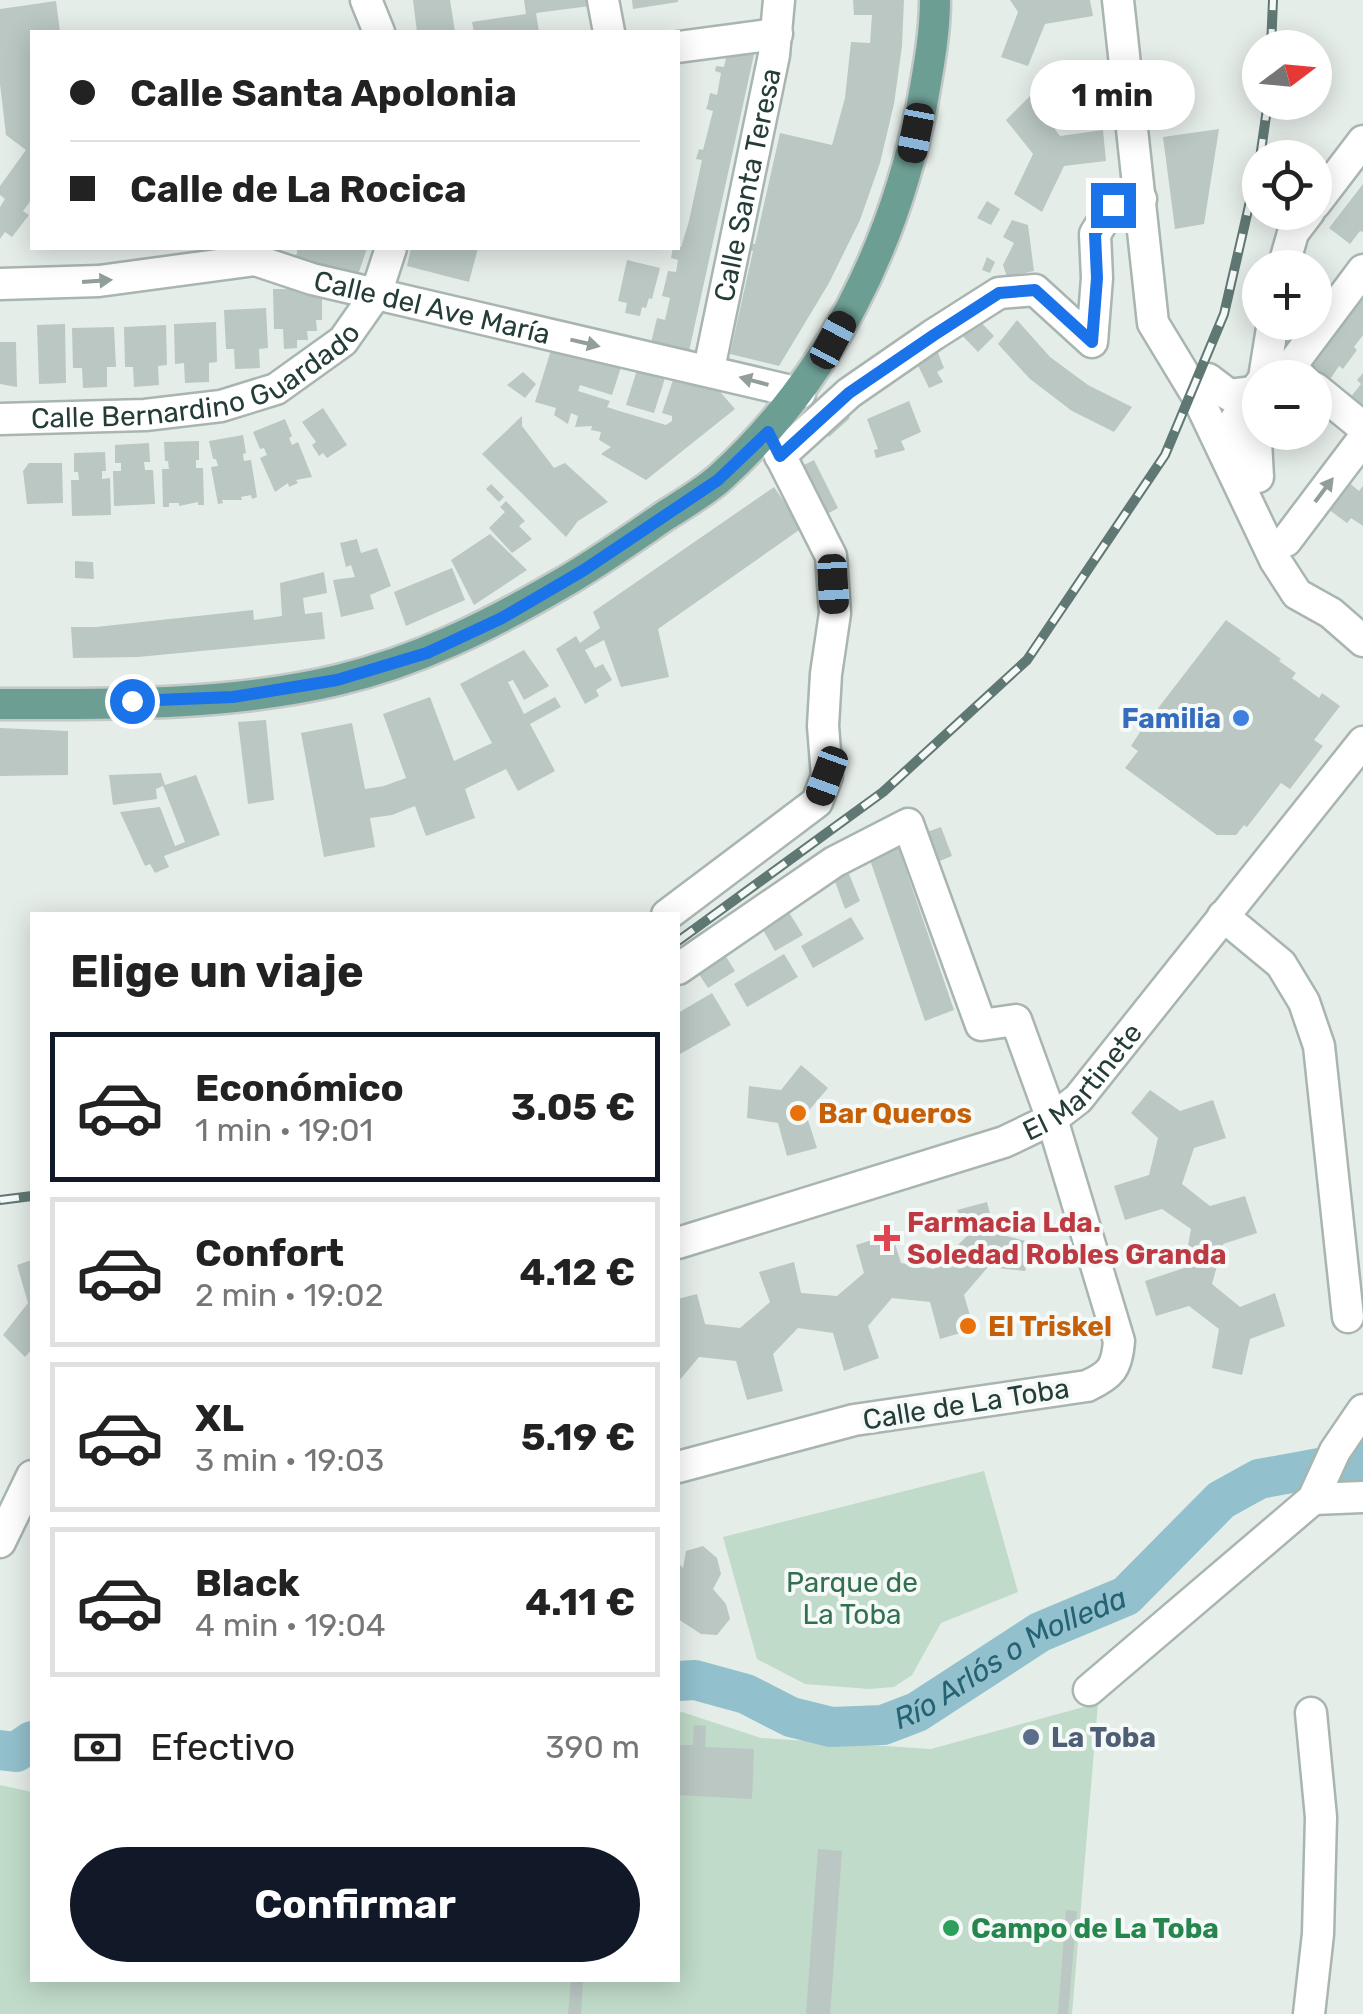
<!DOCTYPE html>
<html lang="es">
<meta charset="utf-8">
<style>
:root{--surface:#fff;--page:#f6f6f6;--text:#222;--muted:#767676;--line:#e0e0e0;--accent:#111827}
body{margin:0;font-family:Rubik,sans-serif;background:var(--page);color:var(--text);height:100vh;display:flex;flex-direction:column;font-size:38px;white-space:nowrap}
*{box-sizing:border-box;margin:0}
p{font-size:32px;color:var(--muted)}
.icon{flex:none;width:55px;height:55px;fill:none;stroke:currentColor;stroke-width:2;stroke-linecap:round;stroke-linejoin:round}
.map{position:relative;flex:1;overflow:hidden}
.side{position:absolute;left:30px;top:912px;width:650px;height:1070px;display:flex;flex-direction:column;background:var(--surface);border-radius:0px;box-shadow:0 5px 25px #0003}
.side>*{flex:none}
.hud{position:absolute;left:30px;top:30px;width:650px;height:220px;border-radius:0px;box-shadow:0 5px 25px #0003;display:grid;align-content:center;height:220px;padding:0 40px;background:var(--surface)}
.needle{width:65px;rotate:74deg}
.tools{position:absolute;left:1242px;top:30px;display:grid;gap:20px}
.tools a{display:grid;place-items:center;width:90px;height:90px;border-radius:50%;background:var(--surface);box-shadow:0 5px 25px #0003;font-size:50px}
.end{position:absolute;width:45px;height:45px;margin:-22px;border:12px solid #1a73e8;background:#fff;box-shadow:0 0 0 5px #fff}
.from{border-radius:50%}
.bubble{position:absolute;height:70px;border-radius:35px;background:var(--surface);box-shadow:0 5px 25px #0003;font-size:32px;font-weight:700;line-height:70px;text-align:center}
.car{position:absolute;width:30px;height:60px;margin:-30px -15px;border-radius:12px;box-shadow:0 0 8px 2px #0007;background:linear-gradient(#222 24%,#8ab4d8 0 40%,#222 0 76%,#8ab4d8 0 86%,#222 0)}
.hud b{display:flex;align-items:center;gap:35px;height:95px;font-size:38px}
.hud b+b{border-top:2px solid var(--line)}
.hud i{width:25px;height:25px;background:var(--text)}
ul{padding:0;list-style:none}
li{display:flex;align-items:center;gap:30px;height:150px;margin:0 20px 15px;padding:0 20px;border:5px solid var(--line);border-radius:0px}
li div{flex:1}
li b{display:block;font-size:38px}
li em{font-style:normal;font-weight:700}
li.on{border-color:var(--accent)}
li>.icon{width:90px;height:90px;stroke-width:1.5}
h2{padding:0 40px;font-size:45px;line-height:120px}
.pay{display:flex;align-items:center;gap:25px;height:110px;padding:0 40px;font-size:38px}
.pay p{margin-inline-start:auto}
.action{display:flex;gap:20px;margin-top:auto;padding:20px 40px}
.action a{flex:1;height:115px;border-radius:60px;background:var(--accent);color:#fff;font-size:40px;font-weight:700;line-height:115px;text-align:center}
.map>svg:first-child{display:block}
</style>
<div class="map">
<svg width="1363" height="2014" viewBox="0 0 1363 2014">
<rect width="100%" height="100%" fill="#e5ede9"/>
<g fill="#c0dbc9">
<polygon points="984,1471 1018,1592 941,1623 912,1675 894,1687 869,1689 805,1684 757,1659 723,1537"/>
<polygon points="1098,1703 1072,2014 0,2014 0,1785 32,1792 32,1980 678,1980 678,1713 682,1712 761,1738 931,1749"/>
</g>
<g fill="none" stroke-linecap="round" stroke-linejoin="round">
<g stroke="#92c0cc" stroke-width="40">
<path id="s1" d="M 678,1681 L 695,1680 L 746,1694 L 791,1717 L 831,1727 L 883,1725 L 917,1712 L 1040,1632 L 1126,1596 L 1221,1500 L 1259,1479 L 1363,1460"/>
<polyline points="0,1750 16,1752 32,1741"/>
</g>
</g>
<g fill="#bac7c3">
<polygon points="413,0 450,0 455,32 417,32"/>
<polygon points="524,0 589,0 590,6 536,13 539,32 474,32 472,22 526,14"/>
<polygon points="632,0 678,0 678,2 633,9"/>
<polygon points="853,0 904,0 902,46 894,104 880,163 860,220 829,283 779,366 730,354 753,251 749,250 750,243 755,244 780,133 832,145 845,98 851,42 870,43 872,15 854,15"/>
<polygon points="1010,0 1090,0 1093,16 1045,24 1028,66 1001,57 1018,12"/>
<polygon points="56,1 60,32 32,32 32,199 23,211 29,215 12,237 5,232 0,239 0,207 5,199 0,195 0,186 26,150 6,135 0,84 0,9"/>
<polygon points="729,44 755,50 688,356 650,347 657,318 665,320 670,298 662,296 668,271 676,272 678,260 671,258 673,248 681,247 689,221 702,160 696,159 699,149 703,150 713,111 706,109 708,103 710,93 717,95 721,73 715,71 716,66 724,67"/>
<polygon points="1030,96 1060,136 1103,130 1106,161 1064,166 1042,212 1014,194 1033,154 1006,120"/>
<polygon points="1219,129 1204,224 1175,229 1163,137"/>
<polygon points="1363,184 1363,232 1360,231 1350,244 1329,228"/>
<polygon points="987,201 1000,209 991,225 977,218"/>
<polygon points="1012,220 1028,225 1034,271 1007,277 1003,265 1014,243 1003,237"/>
<polygon points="298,248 367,248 356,281 294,265"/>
<polygon points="411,248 478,248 469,282 407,266"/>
<polygon points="987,257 995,262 990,273 982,270"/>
<polygon points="627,260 660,268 652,299 649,298 646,308 642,307 640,316 625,313 627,303 618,301"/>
<polygon points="273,289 299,289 299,293 322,296 322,320 316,320 317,331 307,331 308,340 297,340 297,348 284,349 283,329 274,329"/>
<polygon points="1363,294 1363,335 1354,347 1357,350 1343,369 1339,366 1328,382 1308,367"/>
<polygon points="266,308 268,348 259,349 260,368 235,369 234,349 226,349 224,310"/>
<polygon points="975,316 994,336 978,352 957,330"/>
<polygon points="1017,320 1050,357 1088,385 1132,407 1114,432 1072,411 1030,379 998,344"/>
<polygon points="216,322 217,362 209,363 209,382 185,383 184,363 175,364 174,324"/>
<polygon points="65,324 66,383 39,384 37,325"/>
<polygon points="166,325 167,365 158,366 159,385 134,387 133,367 125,367 124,327"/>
<polygon points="114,327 116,367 107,367 107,387 83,388 82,368 73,368 72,328"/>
<polygon points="0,342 16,342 17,387 0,384"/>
<polygon points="936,348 944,368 937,372 943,382 929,388 914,357"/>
<polygon points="551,350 622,364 612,395 580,385 578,391 610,401 607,407 616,410 666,425 672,421 672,416 662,413 675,374 715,386 735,409 646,480 601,454 611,447 599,440 601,432 591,430 592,426 575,427 578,416 571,413 568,424 554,415 556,408 535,402"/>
<polygon points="637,370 665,378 654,413 626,405"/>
<polygon points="523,372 536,384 525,398 507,385"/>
<polygon points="1363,373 1363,410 1349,399 1361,384 1357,380"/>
<polygon points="909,401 921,432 901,441 905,450 876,458 874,450 878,449 867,419"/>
<polygon points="323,408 347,445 327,458 323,453 319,456 312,445 316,442 302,422"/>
<polygon points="844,411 850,418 829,437 823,428"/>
<polygon points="522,416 522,426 554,468 565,463 608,502 578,521 566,537 482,454"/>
<polygon points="285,419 292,436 289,438 292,445 298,442 312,477 296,480 298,483 289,487 288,483 275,492 260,458 267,455 264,448 260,449 253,432"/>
<polygon points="243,435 246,453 243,454 244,461 251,460 257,497 252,499 251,495 241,497 242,500 222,500 223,503 218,504 211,467 218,466 216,459 213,459 209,441"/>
<polygon points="199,441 199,460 196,460 196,468 203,468 204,505 198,505 198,502 179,506 179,503 169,503 169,507 163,507 162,469 169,469 168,461 165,461 164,442"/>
<polygon points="149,443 150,462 144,462 145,470 153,470 155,504 114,506 113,471 121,471 121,463 115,463 115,445"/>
<polygon points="105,452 106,471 102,471 102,479 110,478 111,515 72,516 71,480 79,480 78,472 74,472 74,453"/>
<polygon points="814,460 838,508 827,514 804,465"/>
<polygon points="29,463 62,463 63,503 27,504 23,471"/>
<polygon points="1348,482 1359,491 1363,486 1363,526 1351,518 1347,523 1328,509"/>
<polygon points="491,484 504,497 499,502 486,489"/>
<polygon points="774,487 802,528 658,629 669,677 621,687 604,640 585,650 595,668 603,664 612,680 596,690 599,696 585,704 556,649 576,636 580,643 600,628 593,612"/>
<polygon points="506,501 525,521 519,526 532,539 512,553 489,528 505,512 500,507"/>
<polygon points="490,534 527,570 474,605 451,560"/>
<polygon points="357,539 361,553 377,548 391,586 370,595 374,609 341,617 333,580 355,577 351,565 346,567 340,543"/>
<polygon points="75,561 93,562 94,579 75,578"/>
<polygon points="452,568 465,600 406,626 394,592"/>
<polygon points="324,572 327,593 303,598 305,614 322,612 325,639 138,657 73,658 71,627 96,627 253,610 254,620 282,616 280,583"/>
<polygon points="1226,620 1281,659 1279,661 1296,673 1292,678 1319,698 1322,693 1340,706 1314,740 1323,746 1290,789 1281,783 1247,827 1244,825 1236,835 1217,835 1125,768 1138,751 1131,746 1142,729"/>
<polygon points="524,650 549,686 524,700 513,680 508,682 524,714 555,697 561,707 530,724 555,771 518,791 506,769 465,789 475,818 426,836 415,806 392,815 370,818 375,847 324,857 301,733 352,723 365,789 384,786 406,778 383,714 430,697 454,761 492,743 460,684"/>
<polygon points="266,720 274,800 248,804 238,722"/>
<polygon points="0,728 68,731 68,775 0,776"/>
<polygon points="161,773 165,785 196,775 220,835 164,856 169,867 155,873 150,864 145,866 120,812 160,807 175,846 185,842 163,786 156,789 157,799 113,805 109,775"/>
<polygon points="941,827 952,856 932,864 921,834"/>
<polygon points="896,841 954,1010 925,1021 867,851"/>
<polygon points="847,869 860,901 845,909 833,876"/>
<polygon points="785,906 803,935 775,951 757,919"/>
<polygon points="851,917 864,939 813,968 801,946"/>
<polygon points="718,944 735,971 708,988 691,962"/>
<polygon points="784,954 798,977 747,1007 734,984"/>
<polygon points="712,993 731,1025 680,1054 678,1013"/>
<polygon points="801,1065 828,1088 806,1114 817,1148 787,1156 778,1123 747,1118 749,1086 781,1090"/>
<polygon points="1150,1090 1180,1111 1213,1100 1226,1138 1194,1148 1182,1184 1210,1206 1245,1196 1257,1233 1223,1244 1212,1284 1240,1307 1275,1293 1285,1326 1250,1339 1242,1375 1212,1368 1219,1329 1189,1306 1156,1316 1145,1281 1184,1268 1191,1229 1162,1209 1125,1220 1114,1186 1149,1175 1158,1138 1131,1113"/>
<polygon points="987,1202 995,1233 1034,1243 1025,1271 988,1267 964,1295 974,1329 940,1339 930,1302 892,1298 868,1326 879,1358 844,1371 833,1333 798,1328 773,1354 783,1391 747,1400 736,1361 699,1357 678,1382 678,1299 697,1294 705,1324 740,1328 770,1302 759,1272 794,1262 801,1293 837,1296 864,1273 856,1245 892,1234 901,1263 934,1269 967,1236 957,1210"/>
<polygon points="32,1260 32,1349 25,1357 3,1335 28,1303 17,1265"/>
<polygon points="703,1546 717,1558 721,1574 713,1589 726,1604 730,1619 717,1635 701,1634 678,1619 678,1563 683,1568 686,1551"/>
<polygon points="694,1725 706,1726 705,1747 754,1749 752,1799 678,1795 678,1745 693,1745"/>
<polygon points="818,1849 842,1851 830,2014 806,2014"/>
<polygon points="1066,1910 1077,1911 1068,2014 1058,2014"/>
<polygon points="571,1980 583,1980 581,2014 568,2014"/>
</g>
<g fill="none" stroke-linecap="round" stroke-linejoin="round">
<defs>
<g id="minor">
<polyline points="366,0 379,32"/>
<polyline points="603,0 609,32"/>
<polyline points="1118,0 1153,323 1196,394 1275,560 1297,594 1331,613 1363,641"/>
<polyline points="678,47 777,34"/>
<polyline points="1315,204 1363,141"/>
<polyline points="1283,268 1293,233 1309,212"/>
<path id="s2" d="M 0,284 L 99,281 L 255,260 L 312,279 L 800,393"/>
<path id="s3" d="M 709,369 L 774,55 L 779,0"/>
<polyline points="1264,378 1273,322"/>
<polyline points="1302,378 1297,373 1294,362 1363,270"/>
<polyline points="1208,379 1229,395 1254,392"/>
<polyline points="1315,388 1363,427"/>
<path id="s4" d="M 0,419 L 145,415 L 221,406 L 276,389 L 343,341 L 376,294 L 391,248"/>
<polyline points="780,456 849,393 933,335 999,293 1035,290 1092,342 1097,278 1095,234 1113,205 1141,199"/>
<polyline points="1237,461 1232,425 1260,384"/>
<polyline points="1258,477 1256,441 1260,417"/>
<polyline points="1286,541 1363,439"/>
<polyline points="667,915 817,802 827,776 823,726 826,674 835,613 831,556 768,431"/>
<polyline points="1223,916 1281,964 1304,1002 1319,1046 1348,1317"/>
<path d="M 678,969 L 834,862 L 908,824 L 981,1025 L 1016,1020 L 1052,1119 L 1119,1341 C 1117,1368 1111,1375 1087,1386 L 854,1420 L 678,1467"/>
<path id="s5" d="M 678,1243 L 1004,1142 L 1052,1119 L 1078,1099 L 1363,742"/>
<polyline points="1313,1499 1363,1497"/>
<polyline points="0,1542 32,1476"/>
<polyline points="1089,1690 1313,1499 1335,1451 1363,1410"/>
<polyline points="1309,2014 1318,1934 1321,1817 1311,1713"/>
</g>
<path id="major" d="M 0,704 C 111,704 229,706 338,680 C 418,661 488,626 559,585 C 596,564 631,539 666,515 C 685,503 706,491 722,476 C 829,378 894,246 922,105 C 928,70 935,35 935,0"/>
</defs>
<use href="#minor" stroke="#a8b5b0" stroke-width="35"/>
<use href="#major" stroke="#c2c9c7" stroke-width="35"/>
<use href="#minor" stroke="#fff" stroke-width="30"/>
<use href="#major" stroke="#6d9e94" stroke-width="30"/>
<defs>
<g id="rail">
<polyline points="1271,48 1273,0"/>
<polyline points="1260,158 1268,102"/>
<polyline points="678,941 883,792 1027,660 1165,455 1224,314 1260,158"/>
<polyline points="0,1200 32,1196"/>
</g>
</defs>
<use href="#rail" stroke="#607873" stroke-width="10"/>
<use href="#rail" stroke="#f5f9f7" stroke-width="6" stroke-dasharray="19" stroke-linecap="butt"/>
</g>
<defs><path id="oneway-solid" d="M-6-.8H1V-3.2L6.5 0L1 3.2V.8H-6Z" transform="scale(2.5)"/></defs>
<g fill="#929e9c">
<use href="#oneway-solid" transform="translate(97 281) rotate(-4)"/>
<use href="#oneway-solid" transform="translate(585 343) rotate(13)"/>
<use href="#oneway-solid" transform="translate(754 381) rotate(-165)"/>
<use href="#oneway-solid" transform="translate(1324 490) rotate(-53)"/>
</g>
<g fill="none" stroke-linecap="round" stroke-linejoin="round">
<polyline stroke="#1a73e8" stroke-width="12" points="132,701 233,697 337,680 427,653 502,618 584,570 718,480 768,432 780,456 849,393 934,335 999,293 1035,290 1092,342 1097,278 1095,234 1113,205"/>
</g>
<circle fill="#3f7fe0" stroke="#f5f9f7" stroke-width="4" cx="1241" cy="718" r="10"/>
<g fill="#e8710a" stroke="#f5f9f7" stroke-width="4">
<circle cx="798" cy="1113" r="10"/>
<circle cx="968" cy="1326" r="10"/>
</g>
<path fill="#e0444e" stroke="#f5f9f7" stroke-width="4" d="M882 1223h10v10h10v10h-10v10h-10v-10h-10v-10h10z"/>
<circle fill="#5c6f8a" stroke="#f5f9f7" stroke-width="4" cx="1031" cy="1737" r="10"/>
<circle fill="#2e9e5b" stroke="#f5f9f7" stroke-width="4" cx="951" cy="1928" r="10"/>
<g text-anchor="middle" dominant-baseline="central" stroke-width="8" stroke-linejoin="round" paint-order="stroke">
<g font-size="28" fill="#253d38" stroke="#f5f9f7">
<text stroke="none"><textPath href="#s3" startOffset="188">Calle Santa Teresa</textPath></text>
<text stroke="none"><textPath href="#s2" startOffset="440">Calle del Ave María</textPath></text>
<text stroke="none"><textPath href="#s4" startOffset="205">Calle Bernardino Guardado</textPath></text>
<text stroke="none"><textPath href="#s5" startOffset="442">El Martinete</textPath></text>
<text transform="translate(966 1404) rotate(-9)">Calle de La Toba</text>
</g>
<g font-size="28" font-weight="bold" fill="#366cbe" stroke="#f5f9f7" text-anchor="end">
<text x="1221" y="718">Familia</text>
</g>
<g font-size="28" font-weight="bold" fill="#c56008" stroke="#f5f9f7" text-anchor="start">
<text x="818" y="1113">Bar Queros</text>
<text x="988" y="1326">El Triskel</text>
</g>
<g font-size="28" font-weight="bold" fill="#be3a42" stroke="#f5f9f7" text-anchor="start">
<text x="907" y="1222">Farmacia Lda.<tspan x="907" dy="32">Soledad Robles Granda</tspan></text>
</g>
<g font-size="28" fill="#33704e" stroke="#f5f9f7">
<text x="852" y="1582">Parque de<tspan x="852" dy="32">La Toba</tspan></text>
</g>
<g font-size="28" font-weight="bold" fill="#4e5e75" stroke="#f5f9f7" text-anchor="start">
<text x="1051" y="1737">La Toba</text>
</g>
<g font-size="28" font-weight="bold" fill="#27864d" stroke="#f5f9f7" text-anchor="start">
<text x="971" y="1928">Campo de La Toba</text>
</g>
<g font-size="30" font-style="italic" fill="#256273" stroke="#f5f9f7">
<text stroke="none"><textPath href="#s1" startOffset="358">Río Arlós o Molleda</textPath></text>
</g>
</g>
</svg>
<div class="tools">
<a><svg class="needle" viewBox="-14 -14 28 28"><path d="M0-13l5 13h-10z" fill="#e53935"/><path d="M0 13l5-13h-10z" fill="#767676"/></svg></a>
<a><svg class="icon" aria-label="locate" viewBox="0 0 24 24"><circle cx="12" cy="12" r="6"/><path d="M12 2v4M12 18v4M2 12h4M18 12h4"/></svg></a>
<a>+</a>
<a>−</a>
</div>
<i class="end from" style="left:132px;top:701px"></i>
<i class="end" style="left:1113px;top:205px"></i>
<div class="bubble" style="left:1030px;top:60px;width:165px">1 min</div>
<i class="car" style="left:916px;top:133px;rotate:191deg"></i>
<i class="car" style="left:833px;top:340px;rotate:28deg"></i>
<i class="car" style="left:833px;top:584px;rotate:177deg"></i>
<i class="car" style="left:827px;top:776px;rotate:200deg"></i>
<div class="hud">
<b><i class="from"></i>Calle Santa Apolonia</b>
<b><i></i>Calle de La Rocica</b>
</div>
<section class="side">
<h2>Elige un viaje</h2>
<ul>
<li class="on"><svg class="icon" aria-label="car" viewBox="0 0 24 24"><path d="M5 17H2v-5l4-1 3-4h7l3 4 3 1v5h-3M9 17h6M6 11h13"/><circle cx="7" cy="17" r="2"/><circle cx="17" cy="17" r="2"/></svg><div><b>Económico</b><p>1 min · 19:01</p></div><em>3.05 €</em></li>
<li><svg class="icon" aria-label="car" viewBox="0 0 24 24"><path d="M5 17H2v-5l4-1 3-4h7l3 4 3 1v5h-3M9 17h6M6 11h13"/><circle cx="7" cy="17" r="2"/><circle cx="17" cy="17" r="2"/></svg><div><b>Confort</b><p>2 min · 19:02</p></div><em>4.12 €</em></li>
<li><svg class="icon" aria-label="car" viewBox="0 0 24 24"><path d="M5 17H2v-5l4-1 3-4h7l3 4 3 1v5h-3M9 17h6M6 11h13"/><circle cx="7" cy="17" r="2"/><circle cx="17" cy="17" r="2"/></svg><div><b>XL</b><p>3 min · 19:03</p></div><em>5.19 €</em></li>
<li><svg class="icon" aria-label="car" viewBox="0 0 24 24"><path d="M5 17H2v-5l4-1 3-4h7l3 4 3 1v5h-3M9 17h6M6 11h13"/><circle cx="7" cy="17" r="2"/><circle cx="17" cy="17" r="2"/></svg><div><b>Black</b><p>4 min · 19:04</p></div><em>4.11 €</em></li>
</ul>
<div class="pay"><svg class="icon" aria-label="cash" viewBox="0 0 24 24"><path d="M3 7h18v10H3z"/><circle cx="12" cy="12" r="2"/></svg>Efectivo<p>390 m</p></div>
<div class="action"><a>Confirmar</a></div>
</section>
</div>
